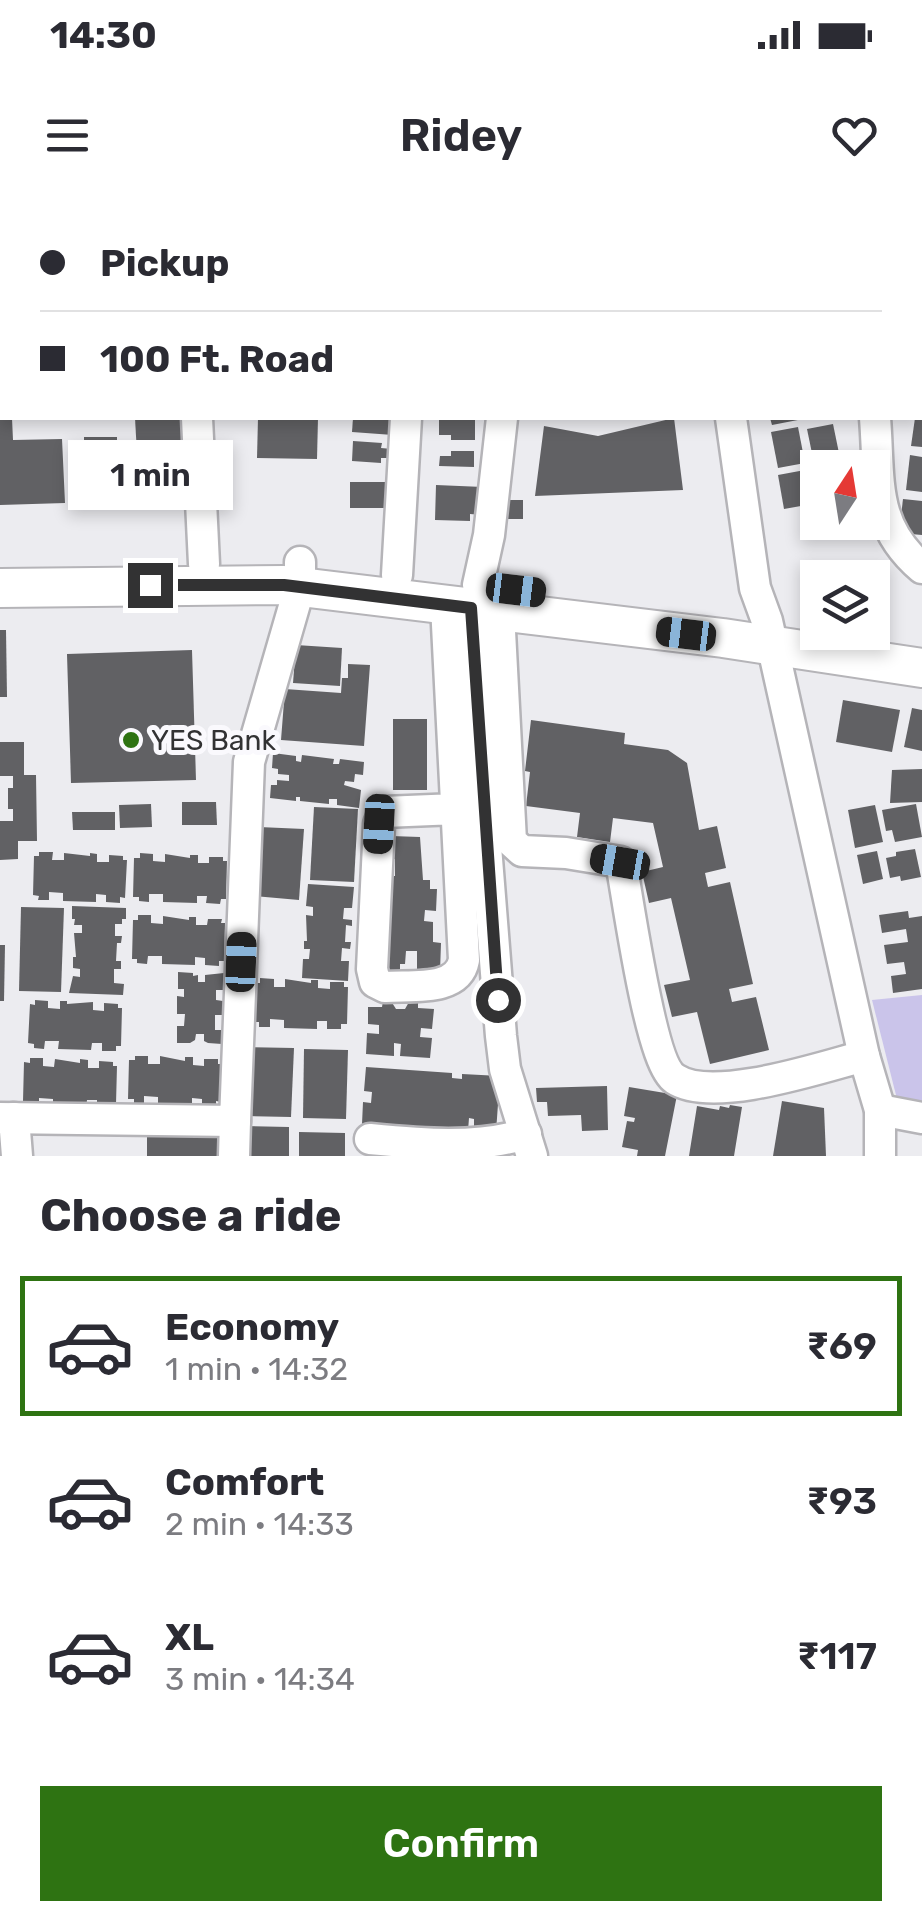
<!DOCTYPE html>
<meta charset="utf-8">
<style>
:root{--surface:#fff;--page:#f7f7f7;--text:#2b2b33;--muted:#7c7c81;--line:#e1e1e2;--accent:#2e7312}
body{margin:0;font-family:Rubik,sans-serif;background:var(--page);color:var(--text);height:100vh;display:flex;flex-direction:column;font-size:38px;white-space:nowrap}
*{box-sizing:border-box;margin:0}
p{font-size:32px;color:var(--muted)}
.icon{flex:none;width:55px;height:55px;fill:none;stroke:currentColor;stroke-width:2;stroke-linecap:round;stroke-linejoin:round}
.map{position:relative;height:956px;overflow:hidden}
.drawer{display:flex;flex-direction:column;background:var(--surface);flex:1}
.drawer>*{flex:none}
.top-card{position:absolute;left:0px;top:0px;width:922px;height:220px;box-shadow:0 5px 15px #0003;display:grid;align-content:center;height:220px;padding:0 40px;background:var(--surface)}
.needle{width:65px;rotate:12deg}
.controls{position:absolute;left:800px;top:250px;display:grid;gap:20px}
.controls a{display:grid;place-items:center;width:90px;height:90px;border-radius:0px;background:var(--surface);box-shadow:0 5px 15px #0003;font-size:50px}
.end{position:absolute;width:45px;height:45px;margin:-22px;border:12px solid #323233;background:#fff;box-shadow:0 0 0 5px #fff}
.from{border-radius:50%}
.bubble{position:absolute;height:70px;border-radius:0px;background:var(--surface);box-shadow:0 5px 15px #0003;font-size:32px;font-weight:600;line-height:70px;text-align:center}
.car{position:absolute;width:30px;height:60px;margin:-30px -15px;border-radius:12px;box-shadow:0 0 8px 2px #0007;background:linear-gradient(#222 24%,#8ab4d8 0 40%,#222 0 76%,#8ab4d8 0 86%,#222 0)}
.top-card b{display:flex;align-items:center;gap:35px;height:95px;font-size:38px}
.top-card b+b{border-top:2px solid var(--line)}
.top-card i{width:25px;height:25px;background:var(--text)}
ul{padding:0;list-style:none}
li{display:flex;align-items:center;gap:30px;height:140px;margin:0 20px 15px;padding:0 20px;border:5px solid transparent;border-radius:0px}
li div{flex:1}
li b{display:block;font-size:38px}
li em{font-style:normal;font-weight:600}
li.active{border-color:var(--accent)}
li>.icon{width:90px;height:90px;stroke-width:1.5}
h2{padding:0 40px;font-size:45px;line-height:120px}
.cta{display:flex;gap:20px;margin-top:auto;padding:20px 40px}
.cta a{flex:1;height:115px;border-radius:0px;background:var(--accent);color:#fff;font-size:40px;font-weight:600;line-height:115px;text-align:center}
.status{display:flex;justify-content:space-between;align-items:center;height:70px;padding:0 50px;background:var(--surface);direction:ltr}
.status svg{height:28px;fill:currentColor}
header{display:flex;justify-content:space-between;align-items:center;height:130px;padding:0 40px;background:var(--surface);font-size:45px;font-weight:600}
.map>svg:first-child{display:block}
</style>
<div class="status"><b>14:30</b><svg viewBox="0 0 49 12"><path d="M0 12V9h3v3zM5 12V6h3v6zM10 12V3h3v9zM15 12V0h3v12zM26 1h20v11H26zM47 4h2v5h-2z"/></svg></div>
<header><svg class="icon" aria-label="menu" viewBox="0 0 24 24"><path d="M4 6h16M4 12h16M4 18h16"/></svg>Ridey<svg class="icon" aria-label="heart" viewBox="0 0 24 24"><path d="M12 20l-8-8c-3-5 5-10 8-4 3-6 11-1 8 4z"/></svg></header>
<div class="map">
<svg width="922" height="956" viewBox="0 0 922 956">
<rect width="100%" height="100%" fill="#ececf0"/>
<g fill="#cac4ea">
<polygon points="0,9 2,9 0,163"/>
<polygon points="922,795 922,903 897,899 872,800"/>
</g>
<g fill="#616164">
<polygon points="0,218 12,218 13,240 62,239 65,303 0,305"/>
<polygon points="135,218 181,218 185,288 139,290"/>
<polygon points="258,218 318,218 317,259 257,258"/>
<polygon points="353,218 394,218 393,235 352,232"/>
<polygon points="439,218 475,218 475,240 451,240 451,235 439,235"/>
<polygon points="674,218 683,290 535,296 544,226 598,236"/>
<polygon points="770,218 803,218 803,219 772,225"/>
<polygon points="915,218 922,218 922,247 911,246"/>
<polygon points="833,224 840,258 814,263 807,229"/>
<polygon points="798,227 805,263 778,268 771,232"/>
<rect x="84" y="237" width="33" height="67"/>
<polygon points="353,241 382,243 381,248 392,249 392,258 381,258 381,263 352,261"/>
<polygon points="451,251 474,251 474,267 439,266 440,256 451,256"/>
<polygon points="910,255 922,257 922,292 906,290"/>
<polygon points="805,270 812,304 784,309 778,275"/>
<polygon points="350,282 396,282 396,292 386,292 387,308 350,308"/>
<polygon points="436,285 483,287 482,315 470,314 470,321 435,320"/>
<polygon points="903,299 922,301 922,335 899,333"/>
<rect x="507" y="300" width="16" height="19"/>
<polygon points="0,430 6,430 7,497 0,497"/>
<polygon points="296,445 342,448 340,486 293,483"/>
<polygon points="192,450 196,580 71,583 67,454"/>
<polygon points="348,464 370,465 364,546 281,540 285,489 341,493 342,478 348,478"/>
<polygon points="843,500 900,510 892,552 836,542"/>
<polygon points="912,508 922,510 922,551 904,547"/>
<rect x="393" y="519" width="34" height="71"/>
<polygon points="531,520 625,533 624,544 668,550 687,563 699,630 717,626 726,668 705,673 708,687 730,682 753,784 729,789 732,802 756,797 769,850 710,864 697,812 672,817 664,785 690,780 671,698 649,703 642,672 663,667 653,623 613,618 610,642 577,637 580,613 526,606 530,572 525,571"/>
<polygon points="0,542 24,542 24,575 36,575 37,641 18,641 18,659 0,660 0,621 13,621 13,609 8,609 8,588 13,588 13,576 0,576"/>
<polygon points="273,553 296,556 296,561 301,562 302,555 334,559 333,564 339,564 340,559 364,562 363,575 355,574 354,582 345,581 344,585 361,590 359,608 337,605 337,599 329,599 329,604 300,601 300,597 296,597 296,601 270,598 271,585 277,585 277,580 289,581 289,575 278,574 278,569 272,568"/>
<polygon points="922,569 922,602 890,603 892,570"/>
<polygon points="182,602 216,602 217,625 182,625"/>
<polygon points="151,604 152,627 120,628 119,605"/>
<polygon points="916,604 922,637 895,642 892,630 886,631 882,610"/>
<polygon points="875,605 883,642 855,648 848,610"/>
<polygon points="314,607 358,609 354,682 310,680"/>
<polygon points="72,612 115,612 115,630 73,630"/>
<polygon points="259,627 304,629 299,700 254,696"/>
<polygon points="391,636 420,637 423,680 430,680 430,689 437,689 436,711 425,710 424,721 433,722 433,742 441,743 440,772 417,772 417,751 406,751 405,764 400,764 400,771 379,770 389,676 395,676 395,659 389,659"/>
<polygon points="915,649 921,677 901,681 900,676 890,678 886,658 896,656 896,652"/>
<polygon points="877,651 883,679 863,684 857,655"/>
<polygon points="39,652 53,652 52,660 64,660 64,653 90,656 90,653 97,654 97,662 109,662 109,655 123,656 123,660 127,660 125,698 120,697 120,703 106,702 106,695 96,694 96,702 63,701 63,693 49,692 49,700 38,700 39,696 33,695 34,656 39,656"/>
<polygon points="140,653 153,654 153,661 165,662 165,654 190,658 190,655 198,655 198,663 209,663 209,657 223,657 223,661 227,661 226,699 221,699 220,704 206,703 207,696 197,696 197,703 163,702 163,694 149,694 149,702 139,701 139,697 133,697 134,658 140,658"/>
<polygon points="308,684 354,687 352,708 344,708 343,719 352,720 352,726 346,725 345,742 351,742 350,749 342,748 341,761 349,761 348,781 302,778 303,759 309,759 310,749 304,749 304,741 307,741 306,715 313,716 313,707 306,706"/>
<polygon points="72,706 126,708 126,719 122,719 122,724 115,724 115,736 122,736 121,743 117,743 116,761 121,761 121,769 114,769 114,783 124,784 123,795 69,793 73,776 80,777 80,769 73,768 73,757 76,757 74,733 82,733 82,725 74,725 75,719 72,719"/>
<polygon points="21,707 64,708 61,792 19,791"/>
<polygon points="908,711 909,718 922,716 922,789 893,793 891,776 906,774 904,762 887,764 884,745 908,742 906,729 882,733 879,715"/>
<polygon points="138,715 151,715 151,723 163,724 163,716 189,720 189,717 196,717 196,725 207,725 208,719 222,719 221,723 225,723 224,761 219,761 219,766 205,765 205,758 195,757 195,765 162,764 162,756 148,756 147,764 137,763 137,759 132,759 133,720 138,720"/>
<polygon points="0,745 5,745 4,801 0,801"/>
<polygon points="178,772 193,773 193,776 198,775 198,782 205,782 205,775 224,773 223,790 216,790 216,800 223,801 223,815 215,815 215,830 222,830 222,844 208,843 204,841 204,834 196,834 195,840 190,843 177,843 177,826 184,826 185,814 177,814 177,796 184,797 184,789 178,789"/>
<polygon points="260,778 274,779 274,787 285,787 285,779 311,783 311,780 318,780 318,788 330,789 330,782 344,782 344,787 348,787 347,824 341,824 341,829 327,829 327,821 317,821 317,829 284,828 284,820 270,819 270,827 259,827 259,822 254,822 255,783 260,783"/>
<polygon points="35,800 48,801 48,808 60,809 60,801 67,801 67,804 93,802 93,810 104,811 104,803 118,804 118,808 122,808 121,846 116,846 116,851 102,851 102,843 92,843 91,850 58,849 59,841 45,841 44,849 34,848 34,844 28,843 30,804 35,805"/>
<polygon points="383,801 391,801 396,809 405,809 409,802 418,803 418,808 434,809 432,829 421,828 420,837 432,838 430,858 400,856 401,844 394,843 394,856 366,854 367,833 379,834 379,825 368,824 368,807 382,807"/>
<polygon points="247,847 294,848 291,917 245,916"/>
<polygon points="304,849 348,850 346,919 303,918"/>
<polygon points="135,856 148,856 148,864 160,864 160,856 185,861 185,857 193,857 193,865 204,866 204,859 218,859 218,864 222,864 221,902 216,901 216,906 202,906 202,899 192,898 192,906 158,905 158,897 144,896 144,904 134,904 134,899 128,899 129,860 135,860"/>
<polygon points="30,858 43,858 43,866 54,867 55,859 80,863 80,859 88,860 88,868 99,868 99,861 113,862 113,866 117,866 116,904 111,903 111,909 97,908 97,900 87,900 86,908 53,907 53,899 39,898 39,906 29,906 29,901 23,901 24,862 30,863"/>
<polygon points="366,867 452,873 452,878 462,879 462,874 500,876 496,932 474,931 474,919 469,918 468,931 362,924 363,902 371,903 372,892 364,891"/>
<polygon points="607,886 608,930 582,931 581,915 548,916 547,902 537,902 536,888"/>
<polygon points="629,887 677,895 665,956 637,956 638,950 622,947 627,921 634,922 635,918 624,916"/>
<polygon points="782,901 824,908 826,956 773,956"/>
<polygon points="730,905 742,907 734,956 689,956 697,906 719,910 720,906 729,908"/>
<polygon points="244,926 289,927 289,956 243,956"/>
<polygon points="299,932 345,933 345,956 299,956"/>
<polygon points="147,935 218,937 218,956 147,956"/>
</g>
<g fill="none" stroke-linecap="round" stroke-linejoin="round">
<defs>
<g id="minor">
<polyline points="187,0 187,2"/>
<polyline points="702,0 702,2"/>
<polyline points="840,0 840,2"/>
<polyline points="418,2 418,0"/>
<polyline points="899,2 900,0"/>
<polyline points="197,218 204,364"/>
<polyline points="731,218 755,388 767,421 864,856 880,910 880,956"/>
<path d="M 875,218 C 880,279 871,325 922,368"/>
<polyline points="397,375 406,218"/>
<polyline points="478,385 489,335 502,218"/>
<path d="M 446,405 L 464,760 C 458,792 413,785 385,787 L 375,782 L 372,769 L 379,624 L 384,612 L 456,609"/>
<polyline points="471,408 481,583 501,836 505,869 532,956"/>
<path d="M 499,412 L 511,641 L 522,651 L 566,653 L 621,662 C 628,699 650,863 675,879 C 713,904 822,867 864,856"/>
<polyline points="880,910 922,918"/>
<polyline points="0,918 235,921 249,562 300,386 300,362"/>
<polyline points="14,918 17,956"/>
<path d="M 370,939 C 422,944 475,949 526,934"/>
<polyline points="234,956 235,921"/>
</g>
<polyline id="major" points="0,388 284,385 723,438 922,468"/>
</defs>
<use href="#minor" stroke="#b5b4b8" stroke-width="35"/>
<use href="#major" stroke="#b5b4b8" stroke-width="42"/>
<use href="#minor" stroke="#fff" stroke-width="30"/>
<use href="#major" stroke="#fff" stroke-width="38"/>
</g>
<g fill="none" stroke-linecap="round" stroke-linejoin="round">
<polyline stroke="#323233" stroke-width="12" points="150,385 284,385 471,408 498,800"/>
</g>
<circle fill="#2e7312" stroke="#faf9fd" stroke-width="4" cx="131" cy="540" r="10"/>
<g text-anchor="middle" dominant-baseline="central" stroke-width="10" stroke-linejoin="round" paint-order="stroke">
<g font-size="28" fill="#323233" stroke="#faf9fd" text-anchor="start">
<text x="151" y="540">YES Bank</text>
</g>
</g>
</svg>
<div class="controls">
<a><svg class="needle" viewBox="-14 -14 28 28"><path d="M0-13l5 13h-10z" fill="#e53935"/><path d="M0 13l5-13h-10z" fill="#7c7c81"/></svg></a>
<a><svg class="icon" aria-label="layers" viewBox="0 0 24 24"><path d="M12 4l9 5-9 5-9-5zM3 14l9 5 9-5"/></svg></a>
</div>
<i class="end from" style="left:498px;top:800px"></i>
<i class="end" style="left:150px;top:385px"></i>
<div class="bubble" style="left:68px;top:240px;width:165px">1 min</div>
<i class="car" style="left:516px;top:390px;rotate:97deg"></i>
<i class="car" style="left:686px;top:434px;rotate:277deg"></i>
<i class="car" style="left:379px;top:624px;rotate:183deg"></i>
<i class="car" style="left:620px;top:662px;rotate:280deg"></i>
<i class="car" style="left:241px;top:762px;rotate:2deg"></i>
<div class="top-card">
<b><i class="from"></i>Pickup</b>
<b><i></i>100 Ft. Road</b>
</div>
</div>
<section class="drawer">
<h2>Choose a ride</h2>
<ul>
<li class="active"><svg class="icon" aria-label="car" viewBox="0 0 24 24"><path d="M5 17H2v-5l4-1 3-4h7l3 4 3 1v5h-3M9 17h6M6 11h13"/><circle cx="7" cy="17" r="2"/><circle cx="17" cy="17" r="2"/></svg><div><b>Economy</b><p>1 min · 14:32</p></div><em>₹69</em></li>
<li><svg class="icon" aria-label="car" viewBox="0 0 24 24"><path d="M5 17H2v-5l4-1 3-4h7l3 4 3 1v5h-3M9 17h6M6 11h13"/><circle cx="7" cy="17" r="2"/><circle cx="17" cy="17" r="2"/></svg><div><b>Comfort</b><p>2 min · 14:33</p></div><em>₹93</em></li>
<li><svg class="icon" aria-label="car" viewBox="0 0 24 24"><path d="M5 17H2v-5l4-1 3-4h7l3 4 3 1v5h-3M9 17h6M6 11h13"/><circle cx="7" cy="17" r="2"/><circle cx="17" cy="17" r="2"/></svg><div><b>XL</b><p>3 min · 14:34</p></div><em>₹117</em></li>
</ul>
<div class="cta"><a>Confirm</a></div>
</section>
